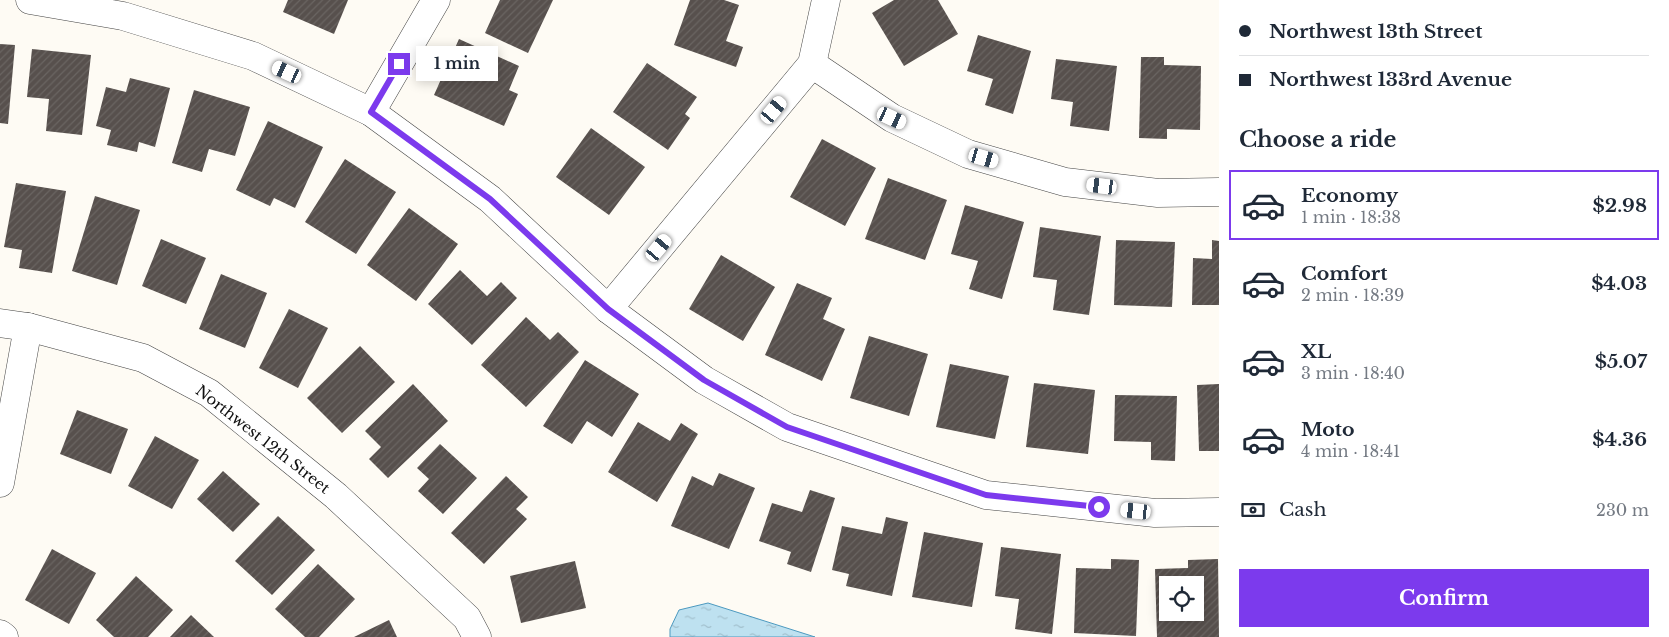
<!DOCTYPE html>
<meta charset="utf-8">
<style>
:root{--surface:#fff;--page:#f2f2f3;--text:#1f2937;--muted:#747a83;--line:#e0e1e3;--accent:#7c3aed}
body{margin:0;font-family:"Libre Baskerville",serif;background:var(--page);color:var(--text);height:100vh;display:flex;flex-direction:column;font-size:19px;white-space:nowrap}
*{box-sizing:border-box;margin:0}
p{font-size:16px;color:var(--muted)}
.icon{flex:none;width:28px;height:28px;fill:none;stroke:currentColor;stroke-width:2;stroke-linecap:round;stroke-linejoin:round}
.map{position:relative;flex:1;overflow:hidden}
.drawer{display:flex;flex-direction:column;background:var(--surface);width:450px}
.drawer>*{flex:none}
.banner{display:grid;align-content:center;height:110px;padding:0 20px;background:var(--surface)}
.tools{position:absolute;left:1159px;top:576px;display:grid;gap:10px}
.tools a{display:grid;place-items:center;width:45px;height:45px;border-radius:0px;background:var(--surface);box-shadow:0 2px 12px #0003;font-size:25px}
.end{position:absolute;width:22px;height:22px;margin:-11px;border:6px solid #7c3aed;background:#fff;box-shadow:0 0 0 2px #fff}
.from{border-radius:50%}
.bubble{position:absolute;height:35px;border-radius:0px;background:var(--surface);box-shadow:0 2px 12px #0003;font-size:16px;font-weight:700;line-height:35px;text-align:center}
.car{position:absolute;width:15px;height:30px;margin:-15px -8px;border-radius:6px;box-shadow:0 0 4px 1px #0007;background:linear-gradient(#fff 24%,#345 0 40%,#fff 0 76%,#345 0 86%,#fff 0)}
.banner b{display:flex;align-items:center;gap:18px;height:48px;font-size:19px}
.banner b+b{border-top:1px solid var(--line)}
.banner i{width:12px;height:12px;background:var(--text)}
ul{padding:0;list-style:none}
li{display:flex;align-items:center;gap:15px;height:70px;margin:0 10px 8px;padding:0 10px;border:2px solid transparent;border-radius:0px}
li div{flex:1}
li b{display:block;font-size:19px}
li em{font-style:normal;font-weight:700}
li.active{border-color:var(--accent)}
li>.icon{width:45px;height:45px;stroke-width:1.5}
h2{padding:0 20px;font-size:22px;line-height:60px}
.pay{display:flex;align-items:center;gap:12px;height:55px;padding:0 20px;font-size:19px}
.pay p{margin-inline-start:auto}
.primary-button{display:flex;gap:10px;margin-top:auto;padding:10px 20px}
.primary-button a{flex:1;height:58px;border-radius:0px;background:var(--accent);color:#fff;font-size:20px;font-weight:700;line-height:58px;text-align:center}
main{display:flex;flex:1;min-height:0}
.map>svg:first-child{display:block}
</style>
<main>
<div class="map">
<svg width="1219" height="637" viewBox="0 0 1219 637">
<defs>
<pattern id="water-ripples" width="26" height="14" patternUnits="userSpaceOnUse" patternTransform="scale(1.25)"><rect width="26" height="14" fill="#bee1f0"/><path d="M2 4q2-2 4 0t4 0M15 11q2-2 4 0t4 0" fill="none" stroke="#a2c0cd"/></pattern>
<pattern id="building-hatch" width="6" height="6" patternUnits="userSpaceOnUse" patternTransform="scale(1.25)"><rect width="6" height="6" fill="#57504d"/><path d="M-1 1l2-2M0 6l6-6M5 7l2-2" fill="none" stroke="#6a6562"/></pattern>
</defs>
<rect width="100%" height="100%" fill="#fefbf4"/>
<polygon fill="url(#water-ripples)" stroke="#4c99bf" points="708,603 815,637 670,637 670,629 679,610"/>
<g fill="url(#building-hatch)" fill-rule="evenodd">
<polygon points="288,0 348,0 334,34 283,12"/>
<polygon points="500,0 553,0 528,53 485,33"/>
<polygon points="690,0 724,0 739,5 726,41 743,47 736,67 674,45"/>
<polygon points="894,0 938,0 958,34 904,66 872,13"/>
<polygon points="978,35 1031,51 1013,114 985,105 993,79 967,71"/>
<polygon points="459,39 519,66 509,90 518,94 504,126 434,95"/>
<polygon points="0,44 15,45 8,124 0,123"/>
<polygon points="32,49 91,55 82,135 46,131 49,99 27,97"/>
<polygon points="1141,57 1164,57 1164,65 1201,66 1200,130 1167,129 1167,139 1139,138"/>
<polygon points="1056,59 1117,66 1109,131 1070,126 1073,102 1051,99"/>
<polygon points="647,63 697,97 685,114 690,118 668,150 613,112"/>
<polygon points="130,78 170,88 155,147 139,142 137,152 107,145 111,130 96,126 106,87 126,92"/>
<polygon points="194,90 250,107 235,156 209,149 202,172 172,163"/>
<polygon points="268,121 323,147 295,208 274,198 270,206 236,190"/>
<polygon points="591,128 645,167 609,215 556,177"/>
<polygon points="822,139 876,168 845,226 790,197"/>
<polygon points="345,159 396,192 356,254 305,222"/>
<polygon points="888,178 947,200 925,260 865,239"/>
<polygon points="16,183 66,191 52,273 19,268 22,250 4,247"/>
<polygon points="95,196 140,210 117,285 72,271"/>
<polygon points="965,205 1024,222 1002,299 969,289 978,261 951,254"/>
<polygon points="409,208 458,244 416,301 367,265"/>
<polygon points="1040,227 1101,236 1089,315 1053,310 1057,280 1033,277"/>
<polygon points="161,239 206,258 186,304 142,286"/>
<polygon points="1116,240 1175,242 1172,307 1114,305"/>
<polygon points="1212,240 1219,241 1219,305 1192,305 1193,258 1212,259"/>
<polygon points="721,255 775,287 743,341 689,309"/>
<polygon points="460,270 487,296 501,282 517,298 472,345 428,304"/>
<polygon points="221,274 267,293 245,348 199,329"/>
<polygon points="797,283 832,298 823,319 845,329 822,381 765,355"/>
<polygon points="289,309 328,328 298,388 259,368"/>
<polygon points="526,317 550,340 558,332 579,352 526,407 481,365"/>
<polygon points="869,336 928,354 909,416 850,398"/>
<polygon points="360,346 395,382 342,433 307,398"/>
<polygon points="585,360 639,394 612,437 587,421 572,444 543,426"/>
<polygon points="950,364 1009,376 995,439 936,427"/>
<polygon points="1034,383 1095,390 1088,454 1026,447"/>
<polygon points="413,384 448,421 388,478 369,459 381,447 365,431"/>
<polygon points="1219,384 1219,451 1199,451 1197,385"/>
<polygon points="1115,395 1177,396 1175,461 1151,460 1151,442 1114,441"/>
<polygon points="77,410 128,429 111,474 60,454"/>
<polygon points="638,422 670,441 681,423 698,434 657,502 608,472"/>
<polygon points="155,436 199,460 172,509 128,486"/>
<polygon points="440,444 477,478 443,514 418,491 429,479 417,468"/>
<polygon points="223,471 260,504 233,532 197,499"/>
<polygon points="719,473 755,488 729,549 671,526 692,476 713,486"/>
<polygon points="506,476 528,497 516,509 527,519 484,564 451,533"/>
<polygon points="810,490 835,498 811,572 787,564 791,552 759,541 772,503 802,512"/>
<polygon points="278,516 315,550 272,595 235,561"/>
<polygon points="886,517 908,522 892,596 846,586 849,574 832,570 842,526 882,534"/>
<polygon points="924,532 983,543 972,607 912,597"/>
<polygon points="1001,547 1061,554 1052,634 1015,629 1019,599 995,596"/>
<polygon points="52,549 96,573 69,624 25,600"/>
<polygon points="1111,559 1139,560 1136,636 1074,633 1076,568 1111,569"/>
<path d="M 1218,559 L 1219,637 L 1157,637 L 1155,569 L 1188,568 L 1188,560 ZM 1168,585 L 1195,585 L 1195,612 L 1168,612 Z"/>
<polygon points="575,561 586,608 521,623 510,576"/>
<polygon points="318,564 355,599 319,637 305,637 275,609"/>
<polygon points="136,576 173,610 148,637 114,637 96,620"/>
<polygon points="191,615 214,637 170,637"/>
<polygon points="389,620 397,637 354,637"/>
</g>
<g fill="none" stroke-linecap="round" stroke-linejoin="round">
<defs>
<g id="street">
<polyline points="30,0 123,16 253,56 371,112 490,199 608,309 704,380 787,427 986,495 1155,513 1219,512"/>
<polyline points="812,64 892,118 968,154 1065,182 1158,193 1219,192"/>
<polyline points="371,112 436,0"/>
<polyline points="608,309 812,64 826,0"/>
<polyline points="0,323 28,327 143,358 209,393 336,496 467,618 477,637"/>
<polyline points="0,483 28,327"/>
<polyline points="0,634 4,637"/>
</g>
</defs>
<use href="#street" stroke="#434343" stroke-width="29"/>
<use href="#street" stroke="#fff" stroke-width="28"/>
</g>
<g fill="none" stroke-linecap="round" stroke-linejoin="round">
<polyline stroke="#7c3aed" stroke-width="6" points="399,64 371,112 490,199 608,309 704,380 787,427 986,495 1099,507"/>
</g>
<g text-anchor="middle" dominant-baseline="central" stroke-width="5" stroke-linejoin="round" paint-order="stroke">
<g font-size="15" fill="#101010" stroke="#fff">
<text transform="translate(263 439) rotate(38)">Northwest 12th Street</text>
</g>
</g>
</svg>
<div class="tools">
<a><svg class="icon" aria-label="locate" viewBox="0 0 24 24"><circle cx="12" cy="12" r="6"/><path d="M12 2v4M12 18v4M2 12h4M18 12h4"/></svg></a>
</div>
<i class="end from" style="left:1099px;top:507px"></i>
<i class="end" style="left:399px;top:64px"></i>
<div class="bubble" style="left:416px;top:46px;width:82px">1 min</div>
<i class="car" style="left:287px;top:72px;rotate:295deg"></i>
<i class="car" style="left:774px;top:110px;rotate:40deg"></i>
<i class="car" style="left:892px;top:118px;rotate:115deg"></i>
<i class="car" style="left:984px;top:158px;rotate:106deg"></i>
<i class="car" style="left:1102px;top:186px;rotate:277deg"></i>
<i class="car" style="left:659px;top:248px;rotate:40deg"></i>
<i class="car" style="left:1136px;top:511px;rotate:276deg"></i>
</div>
<section class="drawer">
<div class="banner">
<b><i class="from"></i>Northwest 13th Street</b>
<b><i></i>Northwest 133rd Avenue</b>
</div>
<h2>Choose a ride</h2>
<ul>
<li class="active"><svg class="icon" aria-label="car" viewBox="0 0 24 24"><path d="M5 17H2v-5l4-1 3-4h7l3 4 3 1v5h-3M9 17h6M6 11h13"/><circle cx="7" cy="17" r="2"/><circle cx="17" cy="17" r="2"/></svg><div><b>Economy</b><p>1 min · 18:38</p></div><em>$2.98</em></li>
<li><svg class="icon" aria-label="car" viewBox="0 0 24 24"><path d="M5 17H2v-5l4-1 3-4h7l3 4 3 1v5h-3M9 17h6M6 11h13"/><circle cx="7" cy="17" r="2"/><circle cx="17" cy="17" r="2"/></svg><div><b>Comfort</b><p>2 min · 18:39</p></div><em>$4.03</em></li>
<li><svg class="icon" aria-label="car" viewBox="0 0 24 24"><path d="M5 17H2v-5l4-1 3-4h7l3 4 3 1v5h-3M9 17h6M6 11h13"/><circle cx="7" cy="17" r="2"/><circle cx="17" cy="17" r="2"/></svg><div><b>XL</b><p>3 min · 18:40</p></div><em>$5.07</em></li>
<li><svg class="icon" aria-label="car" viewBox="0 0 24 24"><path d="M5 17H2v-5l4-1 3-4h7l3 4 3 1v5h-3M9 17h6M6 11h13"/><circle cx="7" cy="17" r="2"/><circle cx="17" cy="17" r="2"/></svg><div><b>Moto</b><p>4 min · 18:41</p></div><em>$4.36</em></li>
</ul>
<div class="pay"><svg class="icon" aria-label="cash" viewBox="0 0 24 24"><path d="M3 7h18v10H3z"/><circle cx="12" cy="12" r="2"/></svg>Cash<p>230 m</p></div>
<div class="primary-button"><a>Confirm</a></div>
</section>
</main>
